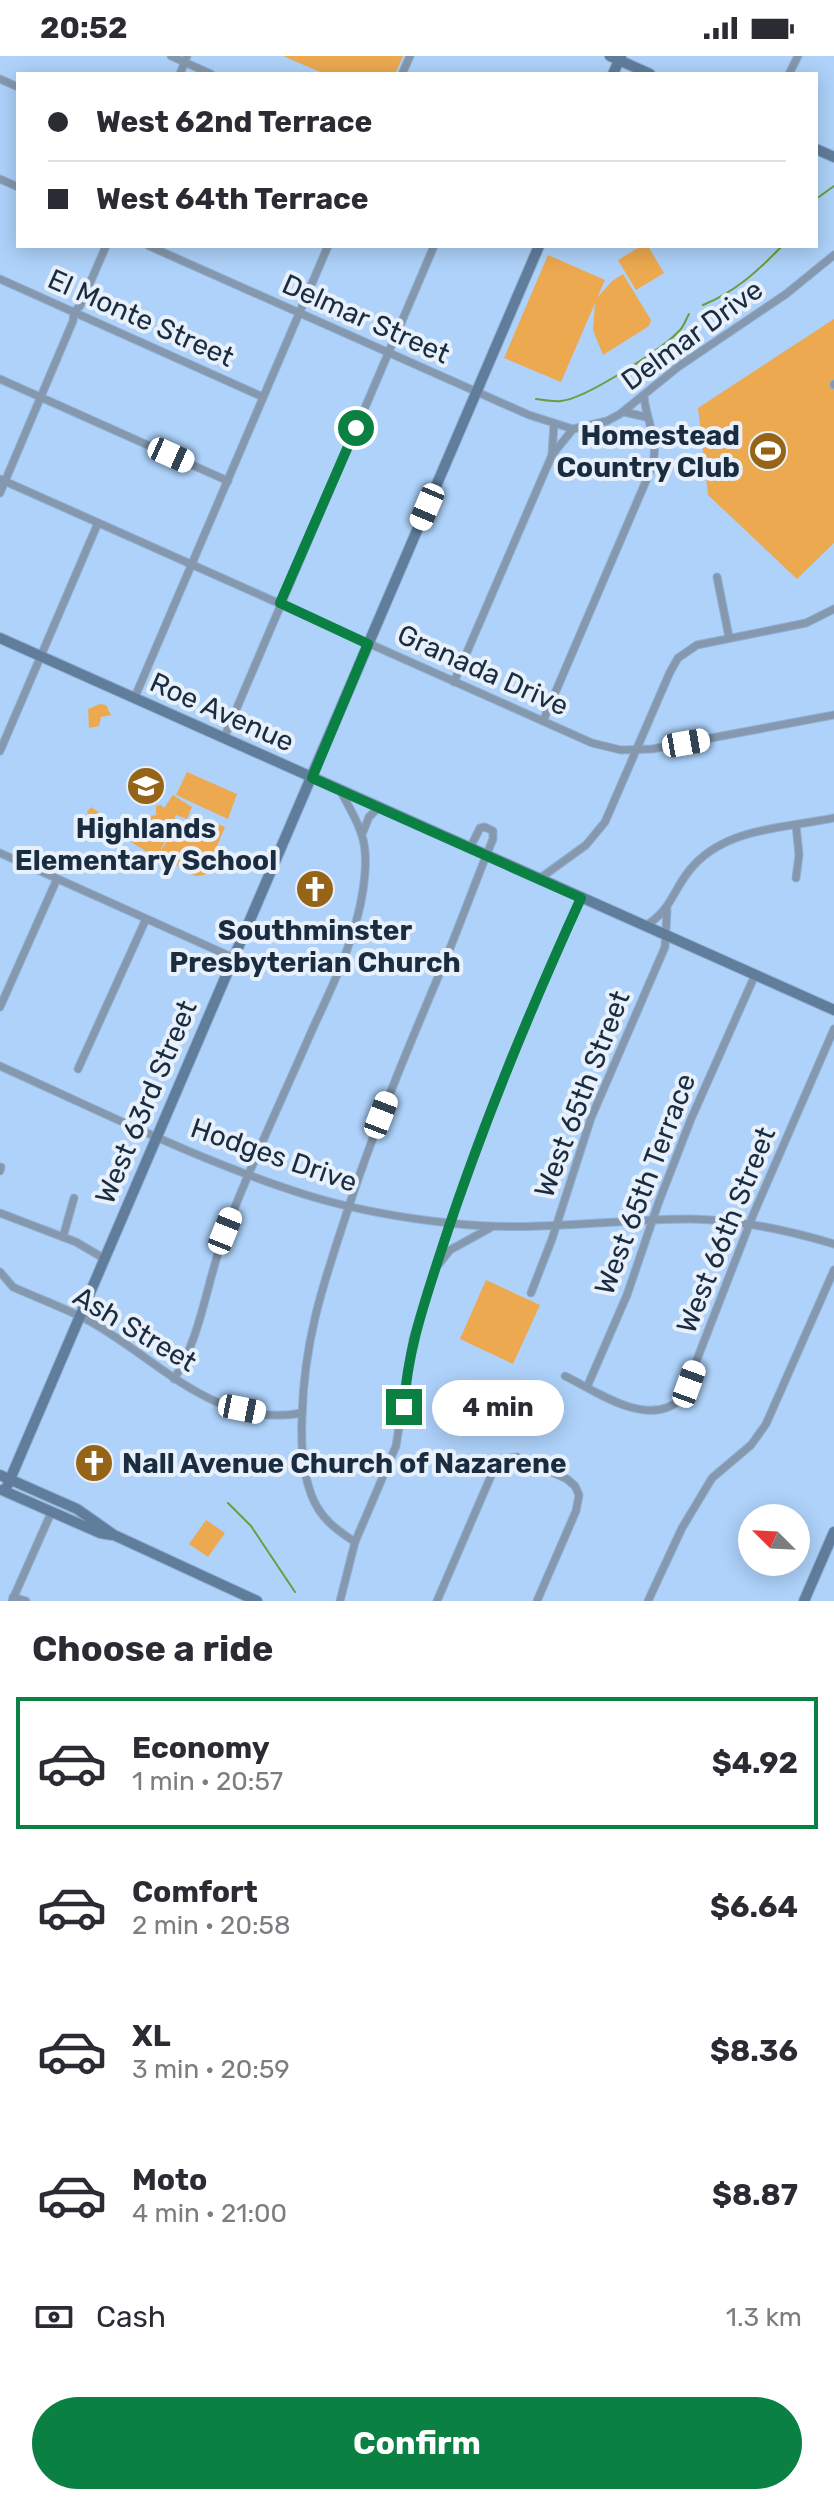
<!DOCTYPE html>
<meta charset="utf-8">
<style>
:root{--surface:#fff;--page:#f2f2f3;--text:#2b2b33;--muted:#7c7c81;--line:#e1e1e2;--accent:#0b8043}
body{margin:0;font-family:Rubik,sans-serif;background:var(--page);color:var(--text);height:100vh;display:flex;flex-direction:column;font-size:30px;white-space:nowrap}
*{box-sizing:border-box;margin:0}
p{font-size:26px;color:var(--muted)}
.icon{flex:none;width:44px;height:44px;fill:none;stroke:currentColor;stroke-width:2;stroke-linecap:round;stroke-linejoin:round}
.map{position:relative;height:1545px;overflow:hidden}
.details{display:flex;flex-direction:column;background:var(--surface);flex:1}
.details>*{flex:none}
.hud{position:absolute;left:16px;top:16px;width:802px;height:176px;border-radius:0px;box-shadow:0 4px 20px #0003;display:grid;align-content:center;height:176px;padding:0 32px;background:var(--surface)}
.needle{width:52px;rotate:294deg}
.fabs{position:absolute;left:738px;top:1448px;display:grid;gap:16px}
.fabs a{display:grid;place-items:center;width:72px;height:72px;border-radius:50%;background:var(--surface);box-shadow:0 4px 20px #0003;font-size:40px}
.end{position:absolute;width:36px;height:36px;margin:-18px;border:10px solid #0b8043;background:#fff;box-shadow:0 0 0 4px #fff}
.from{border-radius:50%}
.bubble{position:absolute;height:56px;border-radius:28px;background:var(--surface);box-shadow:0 4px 20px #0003;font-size:26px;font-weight:700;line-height:56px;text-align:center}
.car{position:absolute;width:24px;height:48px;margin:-24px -12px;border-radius:10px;box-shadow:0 0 6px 2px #0007;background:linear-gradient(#fff 24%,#345 0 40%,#fff 0 76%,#345 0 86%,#fff 0)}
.hud b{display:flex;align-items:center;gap:28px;height:76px;font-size:30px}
.hud b+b{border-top:2px solid var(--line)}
.hud i{width:20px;height:20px;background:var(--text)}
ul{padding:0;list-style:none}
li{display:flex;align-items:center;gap:24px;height:132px;margin:0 16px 12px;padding:0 16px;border:4px solid transparent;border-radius:0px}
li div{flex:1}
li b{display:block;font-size:30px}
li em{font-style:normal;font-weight:700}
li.active{border-color:var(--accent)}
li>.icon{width:72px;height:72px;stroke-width:1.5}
h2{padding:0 32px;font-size:36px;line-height:96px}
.pay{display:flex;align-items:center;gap:20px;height:88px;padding:0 32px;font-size:30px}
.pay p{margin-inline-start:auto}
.action{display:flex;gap:16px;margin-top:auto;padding:16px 32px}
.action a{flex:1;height:92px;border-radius:48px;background:var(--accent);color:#fff;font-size:32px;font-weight:700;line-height:92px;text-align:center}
.status{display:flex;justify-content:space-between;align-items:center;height:56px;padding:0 40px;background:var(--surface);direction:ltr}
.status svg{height:22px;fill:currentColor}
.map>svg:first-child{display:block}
</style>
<div class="status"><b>20:52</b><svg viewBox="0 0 49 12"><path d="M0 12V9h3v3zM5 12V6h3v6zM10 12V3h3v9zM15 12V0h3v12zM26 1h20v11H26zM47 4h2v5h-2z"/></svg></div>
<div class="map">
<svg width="834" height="1545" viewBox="0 0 834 1545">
<rect width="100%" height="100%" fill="#aed2fa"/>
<g fill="#eca950">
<polygon points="283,0 403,0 395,18 325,18"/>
<polygon points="641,190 648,190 664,217 636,234 618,204"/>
<polygon points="548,199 605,224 597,242 612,225 623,218 651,264 649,270 603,299 593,274 595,247 561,326 504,302"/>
<polygon points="834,263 834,487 797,523 708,439 698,352"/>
<polygon points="100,648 106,649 111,659 101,661 99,670 89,672 88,653"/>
<polygon points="187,716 237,738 228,763 176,739"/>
<path d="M 173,739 L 192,751 L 187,763 L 176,759 L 160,796 C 179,765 189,755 225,771 L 205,819 L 195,820 L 159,799 L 157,802 L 89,760 L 87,756 L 91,751 L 119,771 L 129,763 L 138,766 L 144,758 L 148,761 L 156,759 L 156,750 L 161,749 L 164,752 Z"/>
<polygon points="486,1224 540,1249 513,1308 460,1283"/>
<polygon points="206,1464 225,1477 208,1501 189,1488"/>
</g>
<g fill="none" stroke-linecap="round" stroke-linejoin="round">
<g stroke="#6c9c3e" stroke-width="2">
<polyline points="816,143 834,130"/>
<path d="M 703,249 C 735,236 758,215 782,190"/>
<path d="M 536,343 C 544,344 553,346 561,345 C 585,343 664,292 680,274 C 684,270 686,263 689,258"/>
<polyline points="228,1447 251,1470 295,1536"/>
</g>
<defs>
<g id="street">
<polyline points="171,0 211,18"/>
<polyline points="180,18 187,0"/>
<polyline points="402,18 410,0"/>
<polyline points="789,18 798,0"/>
<polyline points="0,23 18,31"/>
<polyline points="0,123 18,131"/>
<polyline points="149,190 529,359 573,373 607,365 620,358 678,311 786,238 834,199"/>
<polyline points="0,223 263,341"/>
<polyline points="0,323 228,425"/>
<polyline points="834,329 834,328"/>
<polyline points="624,356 646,361"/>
<polyline points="552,398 554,368"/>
<polyline points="0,423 592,687 621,694 652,693 834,659"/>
<polyline points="0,437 73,265 74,256 80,250 106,190"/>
<polyline points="717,521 729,581"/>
<polyline points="454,626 552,399 573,373"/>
<polyline points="134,643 328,190"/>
<path d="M 543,665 L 652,411 C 660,385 646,365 644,340"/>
<polyline points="224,682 434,190"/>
<polyline points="0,695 98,467"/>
<polyline points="796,769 799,799 796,822"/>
<polyline points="363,776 369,761 378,752"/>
<polyline points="0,797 234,902"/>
<polyline points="539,823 586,789 605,766 670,616 678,602 697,589 806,567 834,553"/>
<path d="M 645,870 C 674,853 673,830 695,808 C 730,771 787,772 834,762"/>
<polyline points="0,951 57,823"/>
<path d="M 0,1010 C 100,1055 208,1109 313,1141 C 357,1154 403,1162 449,1167 C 530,1177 611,1163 691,1163 C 740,1164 788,1174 834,1188"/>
<polyline points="78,1013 146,863"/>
<polyline points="0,1115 1,1111"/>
<polyline points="0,1157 76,1186 105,1203"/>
<polyline points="63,1181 74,1142"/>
<polyline points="439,1208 450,1194 490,1172"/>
<path d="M 0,1216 L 13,1231 L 22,1235 C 45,1245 69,1254 91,1266 C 158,1303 215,1373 302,1357"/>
<polyline points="531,1237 552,1183 591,1062 665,891 667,854"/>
<path d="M 565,1320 C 598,1336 649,1374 682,1342 L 753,1159 L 834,973"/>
<path d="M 174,1323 C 202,1280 207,1222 226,1174 C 252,1105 284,1039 313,972 C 333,929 356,882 363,834 C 370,788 363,776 341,736"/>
<polyline points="587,1331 627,1239 658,1148 691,1063 755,919"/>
<path d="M 355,1486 C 335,1473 320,1462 311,1438 C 302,1413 301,1388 302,1361 C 304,1279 326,1220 351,1144 C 378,1063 411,985 444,907 C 461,866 476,824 493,783 L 493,775 L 485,771 L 480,772 L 470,792"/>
<polyline points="13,1541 26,1545"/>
<polyline points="12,1545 51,1457"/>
<polyline points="340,1545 355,1486 396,1390 413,1283 450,1167 510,1004 581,842"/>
<polyline points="437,1545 494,1413 505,1403 517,1401 567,1423 575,1430 579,1439 576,1455 537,1545"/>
<polyline points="648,1545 682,1472 712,1422 751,1389 766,1368 834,1214"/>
</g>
<g id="secondary">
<polyline points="610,0 650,18"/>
<polyline points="613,18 621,0"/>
<polyline points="816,93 834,101"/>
<polyline points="0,582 834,954"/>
<polyline points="0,1419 77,1453 114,1479 257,1545"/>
<polyline points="2,1434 100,1477 112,1479"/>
<polyline points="5,1435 539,190"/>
<polyline points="804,1545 834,1476"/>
</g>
</defs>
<use href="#street" stroke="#90b1d5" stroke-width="9"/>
<use href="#secondary" stroke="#90b1d5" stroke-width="12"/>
<use href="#street" stroke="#8598ad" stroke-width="7"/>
<use href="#secondary" stroke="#617d9c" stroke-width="10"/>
</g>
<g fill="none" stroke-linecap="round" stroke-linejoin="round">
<path stroke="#0b8043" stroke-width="10" d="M 356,372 L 280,547 L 368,588 L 312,722 L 581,842 C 529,956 481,1072 442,1192 C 425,1245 407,1295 404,1351"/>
</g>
<defs>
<symbol id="stadium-disc" viewBox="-11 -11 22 22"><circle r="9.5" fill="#966417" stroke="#e7f0fb"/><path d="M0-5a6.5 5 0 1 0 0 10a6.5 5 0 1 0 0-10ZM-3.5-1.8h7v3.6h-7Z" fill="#fff"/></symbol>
<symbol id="school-disc" viewBox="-11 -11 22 22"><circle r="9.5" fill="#966417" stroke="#e7f0fb"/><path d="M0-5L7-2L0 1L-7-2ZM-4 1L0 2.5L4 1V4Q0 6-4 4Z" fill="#fff"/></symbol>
<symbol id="church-disc" viewBox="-11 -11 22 22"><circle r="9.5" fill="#966417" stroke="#e7f0fb"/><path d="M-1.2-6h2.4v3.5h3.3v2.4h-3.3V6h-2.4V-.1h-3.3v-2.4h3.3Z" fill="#fff"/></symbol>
</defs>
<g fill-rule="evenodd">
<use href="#stadium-disc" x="746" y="373" width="44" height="44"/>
<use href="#school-disc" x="124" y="708" width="44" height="44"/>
<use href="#church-disc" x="293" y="811" width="44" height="44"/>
<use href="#church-disc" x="72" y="1385" width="44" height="44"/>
</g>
<g text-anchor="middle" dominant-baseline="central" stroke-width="8" stroke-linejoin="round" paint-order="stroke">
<g font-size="28" fill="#1a2c3f" stroke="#e7f0fb">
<text transform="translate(141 262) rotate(24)">El Monte Street</text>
<text transform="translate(366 263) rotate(24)">Delmar Street</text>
<text transform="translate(692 279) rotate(-36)">Delmar Drive</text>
<text transform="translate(483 614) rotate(24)">Granada Drive</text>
<text transform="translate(222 656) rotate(24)">Roe Avenue</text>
<text transform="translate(582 1038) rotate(-69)">West 65th Street</text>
<text transform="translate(146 1046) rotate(-67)">West 63rd Street</text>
<text transform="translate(274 1099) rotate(19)">Hodges Drive</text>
<text transform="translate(645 1128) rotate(-69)">West 65th Terrace</text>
<text transform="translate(726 1174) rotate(-68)">West 66th Street</text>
<text transform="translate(135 1273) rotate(31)">Ash Street</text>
</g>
<g font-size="28" font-weight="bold" fill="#1a2c3f" stroke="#e7f0fb">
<text x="740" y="379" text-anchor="end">Homestead<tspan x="740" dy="32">Country Club</tspan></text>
<text x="146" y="772">Highlands<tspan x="146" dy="32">Elementary School</tspan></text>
<text x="315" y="874">Southminster<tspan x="315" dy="32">Presbyterian Church</tspan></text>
<text x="122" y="1407" text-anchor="start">Nall Avenue Church of Nazarene</text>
</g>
</g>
</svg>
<div class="fabs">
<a><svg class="needle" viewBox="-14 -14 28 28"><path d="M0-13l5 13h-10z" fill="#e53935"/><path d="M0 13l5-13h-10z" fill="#7c7c81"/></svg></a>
</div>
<i class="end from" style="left:356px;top:372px"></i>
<i class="end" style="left:404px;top:1351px"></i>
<div class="bubble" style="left:432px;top:1324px;width:132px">4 min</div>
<i class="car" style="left:171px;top:399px;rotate:114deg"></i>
<i class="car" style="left:427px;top:451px;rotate:203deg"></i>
<i class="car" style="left:686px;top:687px;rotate:80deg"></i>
<i class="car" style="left:381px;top:1059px;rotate:21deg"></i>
<i class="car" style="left:225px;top:1175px;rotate:22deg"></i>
<i class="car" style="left:689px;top:1328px;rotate:20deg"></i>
<i class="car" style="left:242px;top:1353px;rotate:101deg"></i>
<div class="hud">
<b><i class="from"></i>West 62nd Terrace</b>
<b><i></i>West 64th Terrace</b>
</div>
</div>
<section class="details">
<h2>Choose a ride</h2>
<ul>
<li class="active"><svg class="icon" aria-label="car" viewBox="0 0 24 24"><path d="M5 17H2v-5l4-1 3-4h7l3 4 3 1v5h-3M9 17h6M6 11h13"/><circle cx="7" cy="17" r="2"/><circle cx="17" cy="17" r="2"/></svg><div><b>Economy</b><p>1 min · 20:57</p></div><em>$4.92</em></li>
<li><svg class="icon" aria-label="car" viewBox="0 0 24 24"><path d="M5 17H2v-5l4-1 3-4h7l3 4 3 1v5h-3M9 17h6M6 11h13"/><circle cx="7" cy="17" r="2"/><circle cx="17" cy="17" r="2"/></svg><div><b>Comfort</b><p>2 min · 20:58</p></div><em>$6.64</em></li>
<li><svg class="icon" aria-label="car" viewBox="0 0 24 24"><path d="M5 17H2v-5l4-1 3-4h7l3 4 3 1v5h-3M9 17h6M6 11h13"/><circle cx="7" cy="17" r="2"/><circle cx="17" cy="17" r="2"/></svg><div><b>XL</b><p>3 min · 20:59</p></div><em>$8.36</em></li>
<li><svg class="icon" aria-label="car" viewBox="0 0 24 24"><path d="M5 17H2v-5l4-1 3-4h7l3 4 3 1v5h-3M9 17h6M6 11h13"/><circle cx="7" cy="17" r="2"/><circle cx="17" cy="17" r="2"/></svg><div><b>Moto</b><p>4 min · 21:00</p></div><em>$8.87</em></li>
</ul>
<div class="pay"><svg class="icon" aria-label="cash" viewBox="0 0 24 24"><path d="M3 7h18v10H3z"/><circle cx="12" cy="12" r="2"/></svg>Cash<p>1.3 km</p></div>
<div class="action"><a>Confirm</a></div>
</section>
